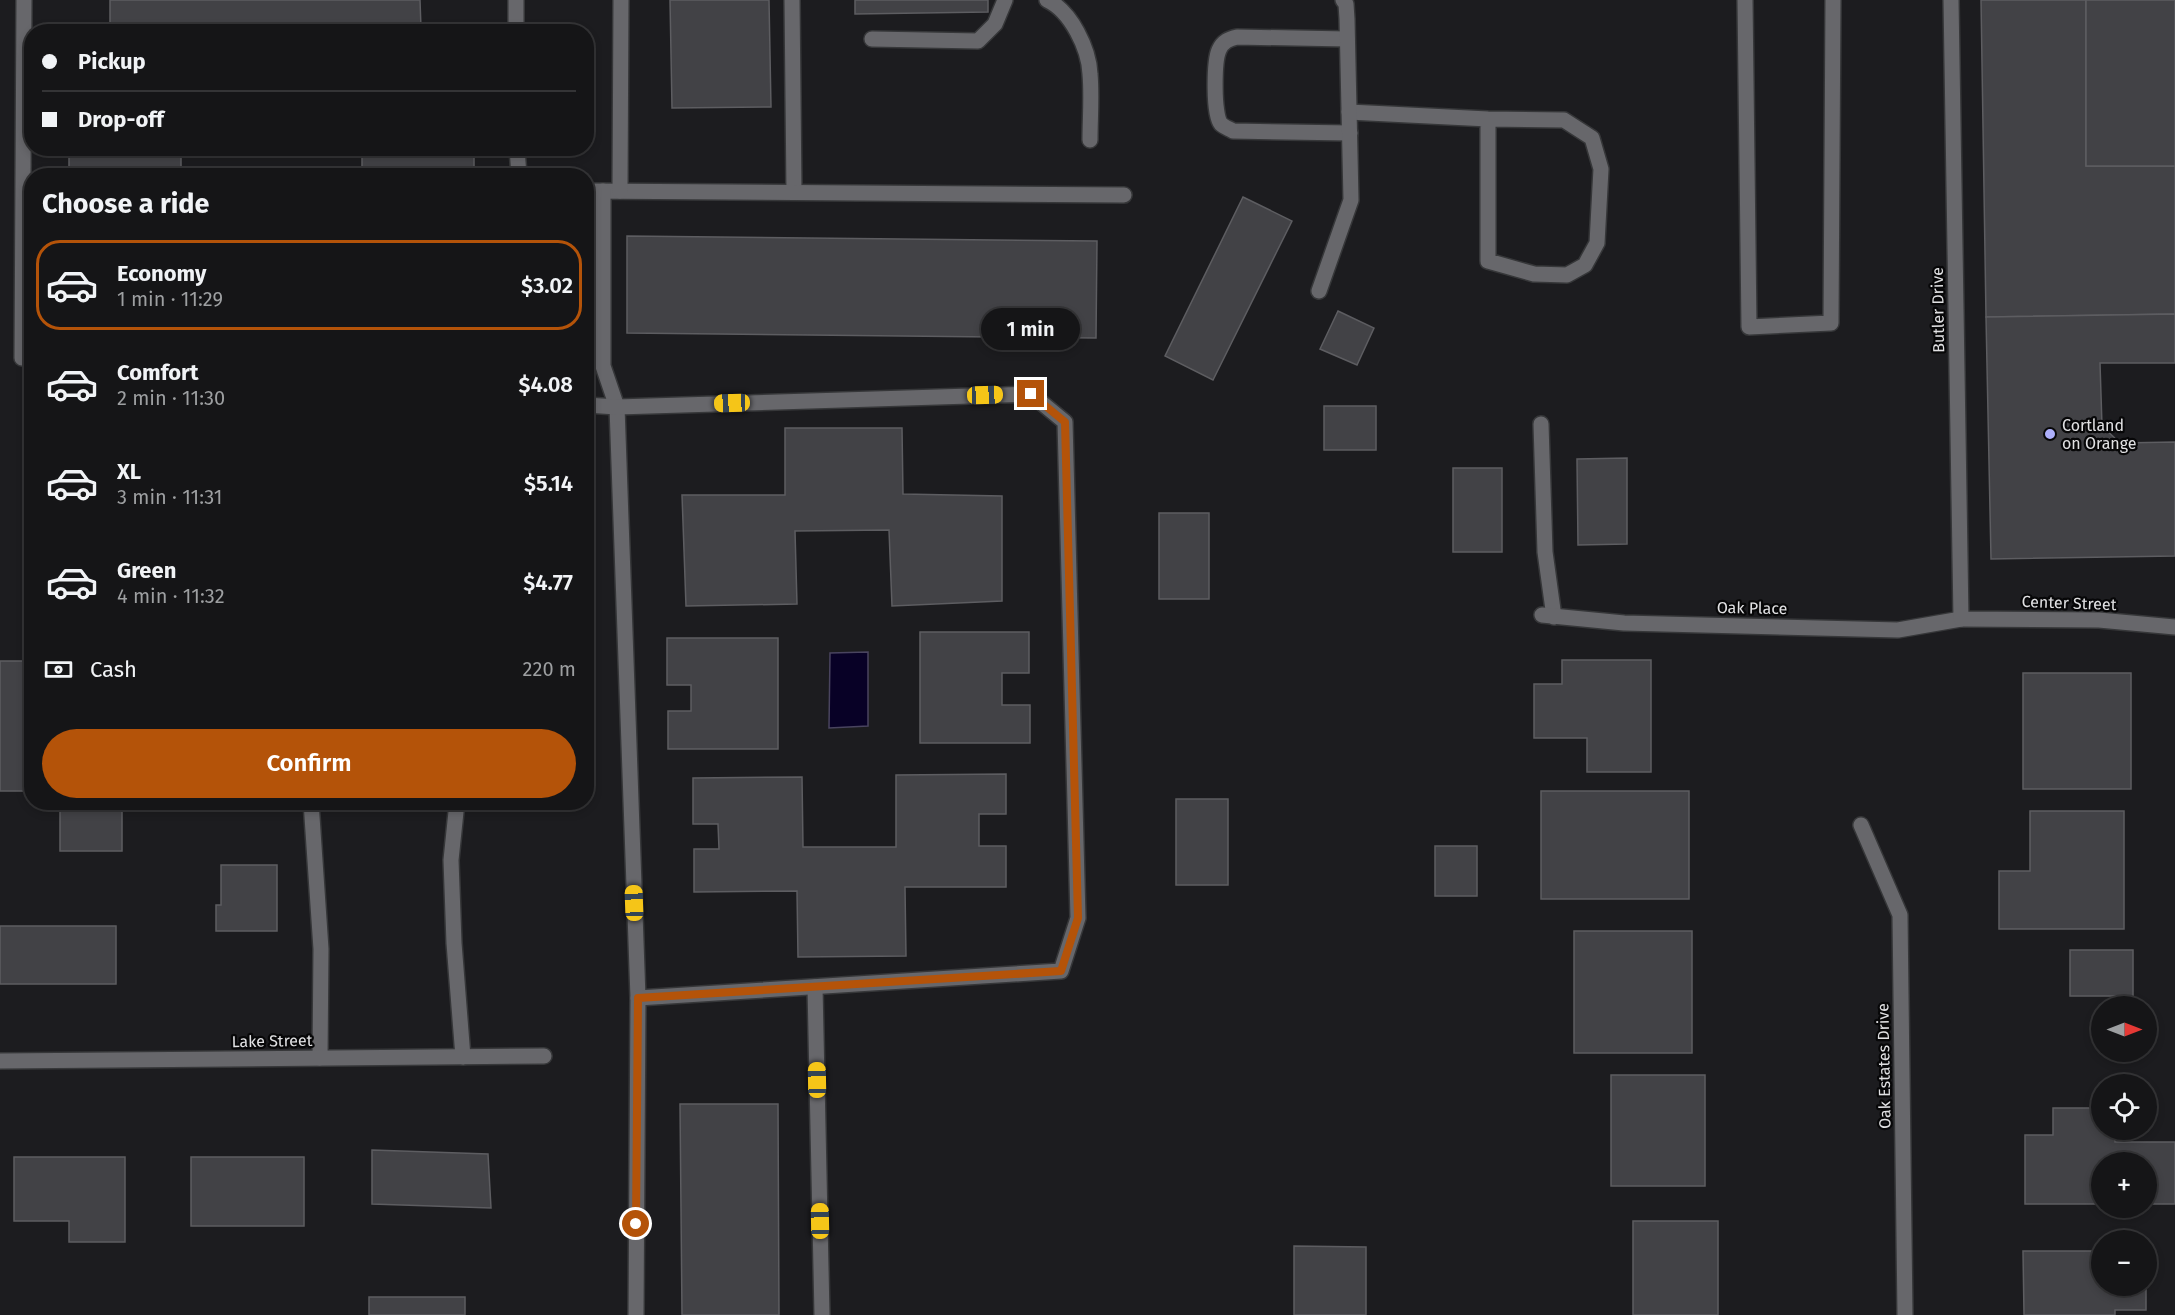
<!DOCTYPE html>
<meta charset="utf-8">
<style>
:root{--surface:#151517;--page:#1e1e20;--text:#f1f3f6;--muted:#9d9fa1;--line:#343436;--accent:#b45309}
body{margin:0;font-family:"Fira Sans",sans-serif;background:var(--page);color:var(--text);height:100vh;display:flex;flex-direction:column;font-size:22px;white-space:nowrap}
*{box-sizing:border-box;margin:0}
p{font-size:20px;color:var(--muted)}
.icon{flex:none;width:33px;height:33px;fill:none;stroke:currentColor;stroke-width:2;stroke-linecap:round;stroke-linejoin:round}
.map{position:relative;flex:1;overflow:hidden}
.drawer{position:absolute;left:24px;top:168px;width:570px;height:642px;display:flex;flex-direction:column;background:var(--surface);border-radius:24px;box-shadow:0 3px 9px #0003,0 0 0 2px var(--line)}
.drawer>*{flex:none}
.guide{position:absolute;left:24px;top:24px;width:570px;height:132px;border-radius:24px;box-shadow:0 3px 9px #0003,0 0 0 2px var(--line);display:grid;align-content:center;height:132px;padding:0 18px;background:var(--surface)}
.needle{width:39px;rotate:90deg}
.buttons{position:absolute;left:2091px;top:996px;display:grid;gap:12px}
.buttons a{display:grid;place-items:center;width:66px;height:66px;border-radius:50%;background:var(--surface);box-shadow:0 3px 9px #0003,0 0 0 2px var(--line);font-size:30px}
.end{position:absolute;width:27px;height:27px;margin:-14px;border:8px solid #b45309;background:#fff;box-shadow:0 0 0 3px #fff}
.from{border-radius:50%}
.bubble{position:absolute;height:42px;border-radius:21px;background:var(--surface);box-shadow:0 3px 9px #0003,0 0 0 2px var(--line);font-size:20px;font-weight:600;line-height:42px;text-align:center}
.car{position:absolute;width:18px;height:36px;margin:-18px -9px;border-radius:8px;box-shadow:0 0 4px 2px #0007;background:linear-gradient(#f5c518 24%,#345 0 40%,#f5c518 0 76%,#345 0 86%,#f5c518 0)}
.guide b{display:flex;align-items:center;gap:21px;height:57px;font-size:22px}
.guide b+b{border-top:2px solid var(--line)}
.guide i{width:15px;height:15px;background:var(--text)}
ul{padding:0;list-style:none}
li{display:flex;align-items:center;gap:18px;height:90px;margin:0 12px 9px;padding:0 6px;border:3px solid transparent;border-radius:24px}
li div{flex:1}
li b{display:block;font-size:22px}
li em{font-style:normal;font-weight:600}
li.current{border-color:var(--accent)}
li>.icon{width:54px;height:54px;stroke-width:1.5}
h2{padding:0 18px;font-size:27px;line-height:72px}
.pay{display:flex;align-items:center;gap:15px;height:66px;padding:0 18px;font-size:22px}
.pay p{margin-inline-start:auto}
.primary-button{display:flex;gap:12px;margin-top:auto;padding:12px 18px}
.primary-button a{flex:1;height:69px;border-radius:36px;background:var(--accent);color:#fff;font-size:24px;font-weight:600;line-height:69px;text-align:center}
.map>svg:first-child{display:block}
</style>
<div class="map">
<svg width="2175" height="1315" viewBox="0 0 2175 1315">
<rect width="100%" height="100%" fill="#1c1c1f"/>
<polygon fill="#080126" stroke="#49445f" stroke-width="1.5" points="868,652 868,726 829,728 830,653"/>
<g fill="#424246" stroke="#5d5d61" stroke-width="1.5">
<polygon points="110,0 420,0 421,28 396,28 396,32 311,32 311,27 218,28 218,32 110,32"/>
<polygon points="670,0 769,0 771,107 672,108"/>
<polygon points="855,0 988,0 988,12 855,14"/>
<polygon points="1981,0 2086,0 2086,166 2175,166 2175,314 1986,317"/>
<rect x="2086" y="0" width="89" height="166"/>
<polygon points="69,148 181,148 181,176 69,175"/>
<rect x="362" y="148" width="112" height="28"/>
<polygon points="1243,197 1292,221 1213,380 1165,356"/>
<polygon points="627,236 1097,241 1096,338 627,333"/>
<polygon points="1338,311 1374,328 1357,365 1320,349"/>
<polygon points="2175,314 2175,363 2100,363 2102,426 2120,443 2175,442 2175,556 1991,559 1986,317"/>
<rect x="1324" y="406" width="52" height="44"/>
<polygon points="785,428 902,428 903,494 1002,496 1002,601 892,606 889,530 795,531 797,604 686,606 682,495 785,495"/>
<polygon points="1627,458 1627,544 1578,545 1577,459"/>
<rect x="1453" y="468" width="49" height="84"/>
<rect x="1159" y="513" width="50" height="86"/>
<polygon points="920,632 1029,632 1029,673 1002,673 1002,705 1030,705 1030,743 920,743"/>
<polygon points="667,638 778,638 778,749 668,749 668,711 691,711 691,685 667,685"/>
<polygon points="1562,660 1651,660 1651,772 1587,772 1587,738 1534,738 1534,684 1562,684"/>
<rect x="0" y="661" width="32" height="130"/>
<rect x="2023" y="673" width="108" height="116"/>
<polygon points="1006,774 1006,814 979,814 979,846 1006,846 1006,887 905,887 906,956 798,957 797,891 694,892 694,849 719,849 718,824 693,824 693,778 802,777 803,847 896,847 896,775"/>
<rect x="1541" y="791" width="148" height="108"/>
<rect x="1176" y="799" width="52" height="86"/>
<rect x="60" y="804" width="62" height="47"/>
<polygon points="2030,811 2124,811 2124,929 1999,929 1999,871 2030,871"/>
<rect x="1435" y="846" width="42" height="50"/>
<polygon points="221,865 277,865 277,931 216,931 216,905 221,905"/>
<rect x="0" y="926" width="116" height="58"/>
<rect x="1574" y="931" width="118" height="122"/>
<rect x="2070" y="950" width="63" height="46"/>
<rect x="1611" y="1075" width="94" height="111"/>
<polygon points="680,1104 778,1104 779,1315 682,1315"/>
<polygon points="2053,1108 2102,1108 2102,1130 2115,1130 2115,1142 2175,1142 2175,1204 2146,1204 2146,1162 2102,1162 2102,1204 2025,1204 2025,1135 2053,1135"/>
<polygon points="372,1150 488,1154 491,1208 372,1204"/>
<polygon points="14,1157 125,1157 125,1242 69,1242 69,1221 14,1221"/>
<rect x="191" y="1157" width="113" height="69"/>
<rect x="1633" y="1221" width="85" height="94"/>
<polygon points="1294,1246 1366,1247 1366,1315 1294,1315"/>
<polygon points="2023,1251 2102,1251 2102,1286 2146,1286 2146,1310 2115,1310 2115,1315 2024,1315"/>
<rect x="369" y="1297" width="96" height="18"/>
</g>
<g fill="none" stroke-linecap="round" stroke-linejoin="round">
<defs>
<g id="service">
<polyline points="516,0 516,32"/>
<polyline points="792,0 794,192"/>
<path d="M 1047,0 C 1071,11 1089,49 1090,74 C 1092,96 1090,119 1090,140"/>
<polyline points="1745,0 1749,327 1831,323 1833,0"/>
<polyline points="872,39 978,41 995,24 1005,0"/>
<path d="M 1347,39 L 1237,37 C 1229,39 1223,41 1219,50 C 1214,61 1213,115 1221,124 C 1224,127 1230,129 1233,131 L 1350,133"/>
<polyline points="1349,112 1488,119 1564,120 1592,138 1601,169 1597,243 1585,265 1567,275 1534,274 1488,261 1488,119"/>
<polyline points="517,148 519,176"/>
<polyline points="586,191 1124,195"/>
<polyline points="603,191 603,366 617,407 638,998 636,1315"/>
<polyline points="620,191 621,0"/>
<polyline points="1319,291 1351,200 1347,19 1346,4 1343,0"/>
<polyline points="22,358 24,0"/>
<polyline points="586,405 617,407 1031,394 1065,422 1078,918 1061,971 638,998"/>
<polyline points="1541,424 1545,552 1554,617"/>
<polyline points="1542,615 1624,623 1898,630 1961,619"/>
<polyline points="311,802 321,949 320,1058"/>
<polyline points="457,802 451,860 454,943 463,1057"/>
<polyline points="815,987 822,1315"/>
</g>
<g id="minor">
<polyline points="1951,0 1961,619 2099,620 2175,627"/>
<polyline points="1861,825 1900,915 1905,1315"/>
<polyline points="0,1061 544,1056"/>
</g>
</defs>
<use href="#service" stroke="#363739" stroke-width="18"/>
<use href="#minor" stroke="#363739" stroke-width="18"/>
<use href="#service" stroke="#67676b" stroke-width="15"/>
<use href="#minor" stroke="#67676b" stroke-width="15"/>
</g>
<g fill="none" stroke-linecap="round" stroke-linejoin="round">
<polyline stroke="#b45309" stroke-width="8" points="636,1224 638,998 1061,971 1078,918 1065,422 1031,394"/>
</g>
<circle fill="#adaffb" stroke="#070708" stroke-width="2" cx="2050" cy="434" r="6"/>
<g text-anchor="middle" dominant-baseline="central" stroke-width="4.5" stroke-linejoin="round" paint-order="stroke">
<g font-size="16" fill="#e1e1e3" stroke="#070708">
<text transform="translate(1938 310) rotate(-91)">Butler Drive</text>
<text transform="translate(2069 603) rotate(2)">Center Street</text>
<text transform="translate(1752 608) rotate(1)">Oak Place</text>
<text transform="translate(272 1041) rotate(-1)">Lake Street</text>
<text transform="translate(1884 1066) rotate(-91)">Oak Estates Drive</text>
</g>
<g font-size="16" fill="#e1e1e3" stroke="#070708" text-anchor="start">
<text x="2062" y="425">Cortland<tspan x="2062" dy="18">on Orange</tspan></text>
</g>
</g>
</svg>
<div class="buttons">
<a><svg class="needle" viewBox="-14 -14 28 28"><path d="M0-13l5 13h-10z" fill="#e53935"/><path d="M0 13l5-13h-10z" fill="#9d9fa1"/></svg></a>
<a><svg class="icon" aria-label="locate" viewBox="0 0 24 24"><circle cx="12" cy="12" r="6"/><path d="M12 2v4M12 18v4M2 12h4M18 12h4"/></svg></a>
<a>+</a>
<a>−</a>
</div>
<i class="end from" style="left:636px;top:1224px"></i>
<i class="end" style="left:1031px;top:394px"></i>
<div class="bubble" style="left:981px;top:308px;width:99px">1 min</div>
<i class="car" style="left:985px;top:395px;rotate:88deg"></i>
<i class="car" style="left:732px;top:403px;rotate:268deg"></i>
<i class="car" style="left:634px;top:903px;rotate:358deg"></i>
<i class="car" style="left:817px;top:1080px;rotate:359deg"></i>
<i class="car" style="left:820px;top:1221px;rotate:359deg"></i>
<div class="guide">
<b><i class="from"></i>Pickup</b>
<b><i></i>Drop-off</b>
</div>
<section class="drawer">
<h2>Choose a ride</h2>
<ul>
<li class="current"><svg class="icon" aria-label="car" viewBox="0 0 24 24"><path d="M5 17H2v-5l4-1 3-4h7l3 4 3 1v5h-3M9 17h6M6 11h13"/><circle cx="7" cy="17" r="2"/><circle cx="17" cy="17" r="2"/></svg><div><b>Economy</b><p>1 min · 11:29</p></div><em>$3.02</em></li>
<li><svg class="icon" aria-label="car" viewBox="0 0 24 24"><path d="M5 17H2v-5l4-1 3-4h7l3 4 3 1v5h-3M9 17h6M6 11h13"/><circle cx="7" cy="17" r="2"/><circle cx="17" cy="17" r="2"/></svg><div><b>Comfort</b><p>2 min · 11:30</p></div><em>$4.08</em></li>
<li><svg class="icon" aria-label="car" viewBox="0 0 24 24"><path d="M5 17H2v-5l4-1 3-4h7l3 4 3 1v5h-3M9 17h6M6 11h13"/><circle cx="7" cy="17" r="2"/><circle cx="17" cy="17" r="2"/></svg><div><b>XL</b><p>3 min · 11:31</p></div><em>$5.14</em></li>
<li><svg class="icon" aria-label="car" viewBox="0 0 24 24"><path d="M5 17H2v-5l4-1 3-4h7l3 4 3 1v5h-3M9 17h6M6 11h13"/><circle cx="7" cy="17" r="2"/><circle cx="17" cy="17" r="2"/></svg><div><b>Green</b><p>4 min · 11:32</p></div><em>$4.77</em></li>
</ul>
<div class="pay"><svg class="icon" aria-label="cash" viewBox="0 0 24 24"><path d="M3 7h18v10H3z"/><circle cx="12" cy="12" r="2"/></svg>Cash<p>220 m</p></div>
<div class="primary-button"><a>Confirm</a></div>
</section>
</div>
